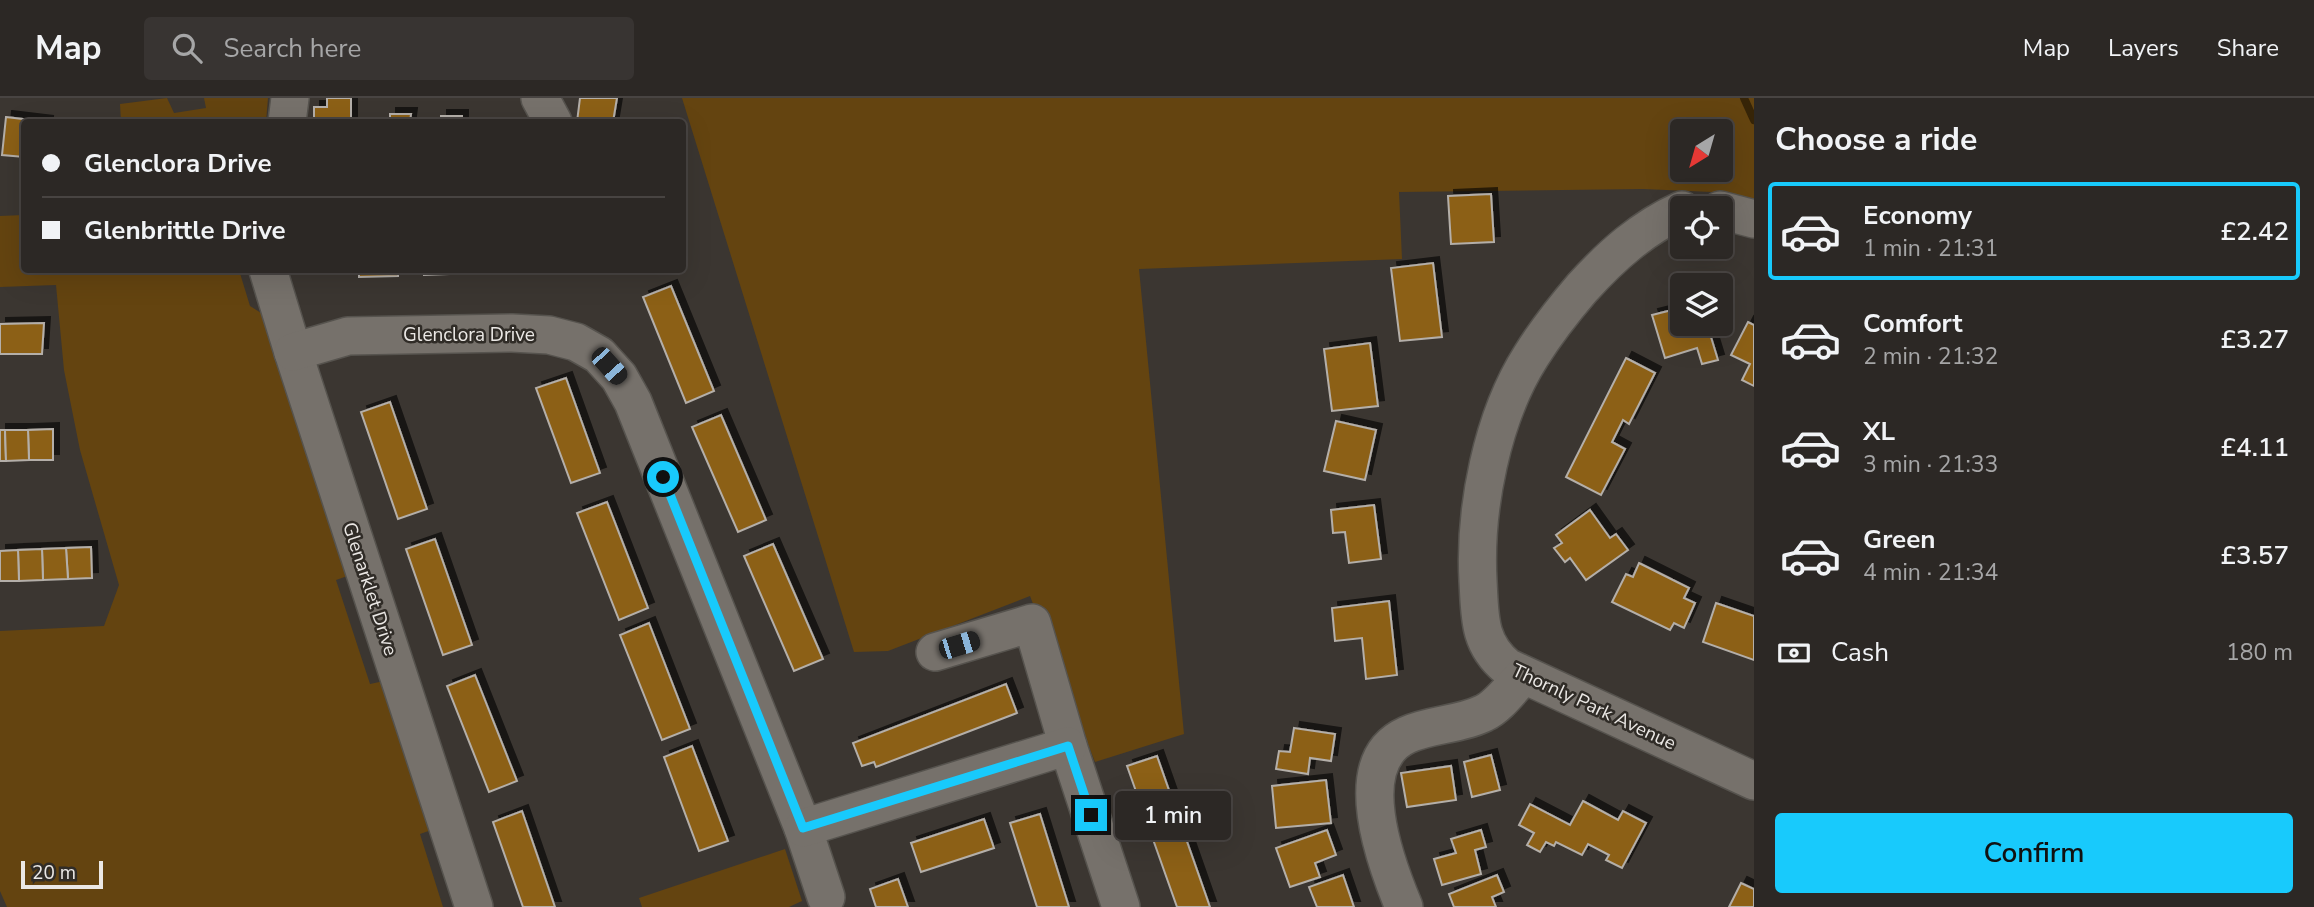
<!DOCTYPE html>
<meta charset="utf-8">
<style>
:root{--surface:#2c2825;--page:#383432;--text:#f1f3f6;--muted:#a6a6a7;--line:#484442;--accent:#18cafc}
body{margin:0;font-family:"Nunito Sans",sans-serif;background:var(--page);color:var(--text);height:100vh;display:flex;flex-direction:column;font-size:26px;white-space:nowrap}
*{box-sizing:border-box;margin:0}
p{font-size:23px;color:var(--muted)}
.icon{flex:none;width:38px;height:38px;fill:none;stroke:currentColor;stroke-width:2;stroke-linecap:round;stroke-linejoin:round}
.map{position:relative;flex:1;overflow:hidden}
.panel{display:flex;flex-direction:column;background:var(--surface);width:560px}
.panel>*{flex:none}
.top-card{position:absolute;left:21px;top:21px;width:665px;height:154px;border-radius:7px;box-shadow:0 7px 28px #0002,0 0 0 2px var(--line);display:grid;align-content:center;height:154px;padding:0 21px;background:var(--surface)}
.needle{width:46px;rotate:217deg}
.controls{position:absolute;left:1670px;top:21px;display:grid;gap:14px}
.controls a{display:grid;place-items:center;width:63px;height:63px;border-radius:7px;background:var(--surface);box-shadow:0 7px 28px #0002,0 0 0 2px var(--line);font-size:35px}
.scale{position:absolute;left:21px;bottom:18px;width:82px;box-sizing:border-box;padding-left:7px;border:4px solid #ebe8e5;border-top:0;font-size:19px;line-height:24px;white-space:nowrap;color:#ebe8e5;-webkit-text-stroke:5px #302c27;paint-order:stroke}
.end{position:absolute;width:32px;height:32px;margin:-16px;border:9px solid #18cafc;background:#111;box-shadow:0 0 0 4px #111}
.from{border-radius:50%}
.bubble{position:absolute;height:49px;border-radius:7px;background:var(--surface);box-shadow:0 7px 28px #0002,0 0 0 2px var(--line);font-size:23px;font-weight:600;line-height:49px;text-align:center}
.car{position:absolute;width:21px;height:42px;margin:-21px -10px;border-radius:9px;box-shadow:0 0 5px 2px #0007;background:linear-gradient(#222 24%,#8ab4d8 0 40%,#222 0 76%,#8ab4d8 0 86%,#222 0)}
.top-card b{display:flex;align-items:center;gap:24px;height:66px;font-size:26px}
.top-card b+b{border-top:2px solid var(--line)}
.top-card i{width:18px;height:18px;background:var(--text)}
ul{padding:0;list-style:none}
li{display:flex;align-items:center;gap:21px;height:98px;margin:0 14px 10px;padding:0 7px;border:4px solid transparent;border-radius:7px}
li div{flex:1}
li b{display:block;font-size:26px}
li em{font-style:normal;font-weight:600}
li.current{border-color:var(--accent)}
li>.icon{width:63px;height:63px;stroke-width:1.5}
h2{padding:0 21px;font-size:32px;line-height:84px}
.pay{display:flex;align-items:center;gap:18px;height:77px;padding:0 21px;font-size:26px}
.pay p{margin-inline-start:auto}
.button{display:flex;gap:14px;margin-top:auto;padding:14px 21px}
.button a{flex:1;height:80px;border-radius:7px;background:var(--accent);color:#111;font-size:28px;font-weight:600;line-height:80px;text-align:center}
header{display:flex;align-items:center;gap:42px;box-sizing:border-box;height:98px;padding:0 35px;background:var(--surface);border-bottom:2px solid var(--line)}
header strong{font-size:33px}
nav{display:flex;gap:38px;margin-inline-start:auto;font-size:24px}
.search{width:490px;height:63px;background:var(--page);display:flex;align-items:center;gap:18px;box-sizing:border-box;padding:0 24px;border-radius:7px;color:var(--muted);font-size:26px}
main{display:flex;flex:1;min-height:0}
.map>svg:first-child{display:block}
</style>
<header>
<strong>Map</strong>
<div class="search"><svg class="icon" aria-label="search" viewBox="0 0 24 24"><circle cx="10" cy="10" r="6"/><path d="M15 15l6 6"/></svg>Search here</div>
<nav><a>Map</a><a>Layers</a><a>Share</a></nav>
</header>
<main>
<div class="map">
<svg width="1754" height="809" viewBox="0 0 1754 809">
<defs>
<filter id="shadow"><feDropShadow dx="6" dy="-6" stdDeviation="0" flood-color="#0009"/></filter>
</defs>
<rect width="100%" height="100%" fill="#3b3631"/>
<g fill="#644410" fill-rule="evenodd">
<polygon points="167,0 174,15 206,10 204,0 268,0 266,24 121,24 120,6"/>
<path d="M 682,0 L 1754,0 L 1754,108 L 1712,94 L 1643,91 L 1399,94 L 1402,161 L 1139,171 L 1184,636 L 1095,664 L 1030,498 L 888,553 L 854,554 ZM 1682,33 L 1720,33 L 1720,72 L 1682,72 Z"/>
<polygon points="24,117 24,172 239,172 250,208 272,222 356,475 336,482 370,586 389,582 437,730 420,736 443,809 7,809 0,793 0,533 104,528 119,487 80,352 64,272 56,187 0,189 0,118"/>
<polygon points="785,751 802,803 789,809 642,809 639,800"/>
</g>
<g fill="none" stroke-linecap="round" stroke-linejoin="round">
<polyline stroke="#362407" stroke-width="8" points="1744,0 1754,22"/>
</g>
<g fill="#8c6019" stroke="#b4afa9" stroke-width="2" filter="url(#shadow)">
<polygon points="327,0 351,0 351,24 314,24 314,9 327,9"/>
<polygon points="580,0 617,0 613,24 577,24"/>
<polygon points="390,16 411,16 410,24 390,24"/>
<rect x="441" y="18" width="21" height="6"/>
<polygon points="6,19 48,24 24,24 24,59 2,57"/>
<polygon points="1491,96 1494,144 1451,146 1448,98"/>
<polygon points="1433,165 1442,239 1400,243 1391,170"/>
<polygon points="359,172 398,172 398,178 359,179"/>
<polygon points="424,172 475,172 475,175 424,177"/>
<rect x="512" y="172" width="72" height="3"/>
<rect x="584" y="172" width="28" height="3"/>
<polygon points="671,188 714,293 686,305 643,199"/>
<polygon points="1672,212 1675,224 1682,222 1682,226 1707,226 1718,262 1702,266 1697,250 1665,260 1652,217"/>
<polygon points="1748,224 1754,227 1754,288 1742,282 1750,266 1731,257"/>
<polygon points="44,225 42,256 0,256 0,226"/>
<polygon points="1370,245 1378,308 1332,313 1324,251"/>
<polygon points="1626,260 1655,275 1629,326 1623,322 1612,344 1625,351 1601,397 1566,379"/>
<polygon points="566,280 600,375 571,385 536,290"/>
<polygon points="390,304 427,411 398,421 361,314"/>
<polygon points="721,317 766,422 738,434 692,329"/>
<polygon points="1336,323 1376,332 1365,382 1324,373"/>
<polygon points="53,331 53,362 29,362 28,332"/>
<polygon points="0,332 5,332 6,363 0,363"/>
<polygon points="5,332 28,332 29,362 6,363"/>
<polygon points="607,404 648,510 619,522 577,415"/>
<polygon points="1374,407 1381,461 1349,465 1345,434 1333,435 1331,412"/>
<polygon points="1590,412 1610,440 1616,436 1628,452 1586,482 1570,460 1565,464 1554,450 1562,445 1556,437"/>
<polygon points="435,441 472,547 443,557 406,451"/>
<polygon points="773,446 823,561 794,573 744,458"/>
<polygon points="91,449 92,480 68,481 66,450"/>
<polygon points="66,450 68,481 43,482 42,451"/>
<polygon points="42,451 43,482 19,483 18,452"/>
<polygon points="18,452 19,483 0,483 0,453"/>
<polygon points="1639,465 1689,490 1684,500 1695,505 1684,530 1674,525 1670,532 1612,504 1626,476 1633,479"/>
<polygon points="1389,503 1397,577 1366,581 1362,540 1335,543 1332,510"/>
<polygon points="1716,505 1754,518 1754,562 1703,544"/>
<polygon points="649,525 690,631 662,642 620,537"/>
<polygon points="475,577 517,683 489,694 447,588"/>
<polygon points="1006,586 1017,615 876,669 874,664 862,668 853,645"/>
<polygon points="1294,630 1335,636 1331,663 1310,660 1308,676 1276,671 1279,653 1290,654"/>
<polygon points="692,648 728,743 699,753 664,659"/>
<polygon points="1491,657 1500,692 1472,699 1464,664"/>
<polygon points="1157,658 1210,809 1177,809 1127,668"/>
<polygon points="1451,668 1456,702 1407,709 1401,675"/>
<polygon points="1326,682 1331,725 1276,730 1272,688"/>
<polygon points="1583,703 1618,722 1623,713 1646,725 1622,770 1606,762 1609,757 1588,746 1582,757 1556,744 1554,748 1546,744 1540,754 1527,747 1534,735 1519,727 1530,706 1570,727"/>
<polygon points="522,713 555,809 523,809 493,724"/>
<polygon points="1040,716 1069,809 1037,809 1010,725"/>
<polygon points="984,721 994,750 921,774 911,745"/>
<polygon points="1327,732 1336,757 1315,765 1320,779 1290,789 1276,750"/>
<polygon points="1481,732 1486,749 1475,752 1481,776 1442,787 1434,761 1456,755 1451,741"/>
<polygon points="1343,777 1354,809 1317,809 1309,789"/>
<polygon points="1497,777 1504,794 1492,799 1496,809 1454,809 1449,796"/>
<polygon points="898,781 908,809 876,809 870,791"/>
<polygon points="1741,785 1754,791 1754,809 1729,809"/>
</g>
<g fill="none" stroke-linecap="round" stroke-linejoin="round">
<defs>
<g id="minor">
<polyline points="540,0 553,24"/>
<polyline points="287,24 290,0"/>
<path d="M 1682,112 C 1642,130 1611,158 1582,190 C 1564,211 1546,234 1531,258 C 1492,319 1474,411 1478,483 C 1480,518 1478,545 1507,569 L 1754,683"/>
<polyline points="1720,112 1754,121"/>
<polyline points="268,172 293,254 474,809"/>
<polyline points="293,254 348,238 512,235 549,237 576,244 599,257 619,279 633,304 803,730 826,799"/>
<polyline points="935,554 1032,525 1068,648 1121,809"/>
<polyline points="803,730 1068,648"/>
<path d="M 1404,809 C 1386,766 1347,664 1407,637 C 1431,626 1460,627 1484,615 C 1499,608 1511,590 1523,578"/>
</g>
</defs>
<use href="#minor" stroke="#56534e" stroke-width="40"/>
<use href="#minor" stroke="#76716b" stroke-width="37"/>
</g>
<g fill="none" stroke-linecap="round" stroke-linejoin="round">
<polyline stroke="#18cafc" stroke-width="9" points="663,379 803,730 1068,648 1091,717"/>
</g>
<g text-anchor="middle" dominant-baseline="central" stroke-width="5" stroke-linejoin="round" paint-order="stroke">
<g font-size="19" fill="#ebe8e5" stroke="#302c27">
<text x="469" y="237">Glenclora Drive</text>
<text transform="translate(370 491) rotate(72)">Glenarklet Drive</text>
<text transform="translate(1594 609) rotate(25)">Thornly Park Avenue</text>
</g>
</g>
</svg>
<div class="controls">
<a><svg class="needle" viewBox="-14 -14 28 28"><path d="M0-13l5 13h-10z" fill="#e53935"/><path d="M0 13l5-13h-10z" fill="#a6a6a7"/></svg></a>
<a><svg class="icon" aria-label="locate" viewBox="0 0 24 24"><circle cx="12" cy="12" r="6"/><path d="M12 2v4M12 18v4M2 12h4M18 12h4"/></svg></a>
<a><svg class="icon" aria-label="layers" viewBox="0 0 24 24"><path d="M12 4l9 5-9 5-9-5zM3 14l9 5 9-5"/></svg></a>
</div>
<div class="scale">20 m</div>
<i class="end from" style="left:663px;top:379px"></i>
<i class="end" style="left:1091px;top:717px"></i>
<div class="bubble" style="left:1115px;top:693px;width:116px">1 min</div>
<i class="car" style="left:609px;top:268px;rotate:138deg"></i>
<i class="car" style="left:959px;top:547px;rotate:73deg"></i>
<div class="top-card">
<b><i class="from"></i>Glenclora Drive</b>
<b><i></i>Glenbrittle Drive</b>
</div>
</div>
<section class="panel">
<h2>Choose a ride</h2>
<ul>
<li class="current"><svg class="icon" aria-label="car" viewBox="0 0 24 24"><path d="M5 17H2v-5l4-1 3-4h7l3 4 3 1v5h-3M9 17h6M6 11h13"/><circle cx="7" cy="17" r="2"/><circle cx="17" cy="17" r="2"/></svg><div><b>Economy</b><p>1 min · 21:31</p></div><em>£2.42</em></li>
<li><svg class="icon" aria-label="car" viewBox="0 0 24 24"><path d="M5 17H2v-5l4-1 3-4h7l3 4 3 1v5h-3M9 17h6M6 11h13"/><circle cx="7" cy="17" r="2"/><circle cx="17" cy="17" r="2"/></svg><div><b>Comfort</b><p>2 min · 21:32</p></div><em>£3.27</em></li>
<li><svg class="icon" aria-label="car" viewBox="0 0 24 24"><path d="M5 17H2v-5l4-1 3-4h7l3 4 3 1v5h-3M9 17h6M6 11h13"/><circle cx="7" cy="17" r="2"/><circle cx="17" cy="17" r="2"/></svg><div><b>XL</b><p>3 min · 21:33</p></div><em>£4.11</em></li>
<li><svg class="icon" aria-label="car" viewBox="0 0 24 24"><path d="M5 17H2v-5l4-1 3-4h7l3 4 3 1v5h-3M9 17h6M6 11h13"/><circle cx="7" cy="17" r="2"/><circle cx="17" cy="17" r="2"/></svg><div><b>Green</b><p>4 min · 21:34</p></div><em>£3.57</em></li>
</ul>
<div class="pay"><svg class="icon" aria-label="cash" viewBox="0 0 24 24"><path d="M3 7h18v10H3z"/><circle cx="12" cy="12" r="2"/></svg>Cash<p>180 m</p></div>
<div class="button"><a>Confirm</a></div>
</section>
</main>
